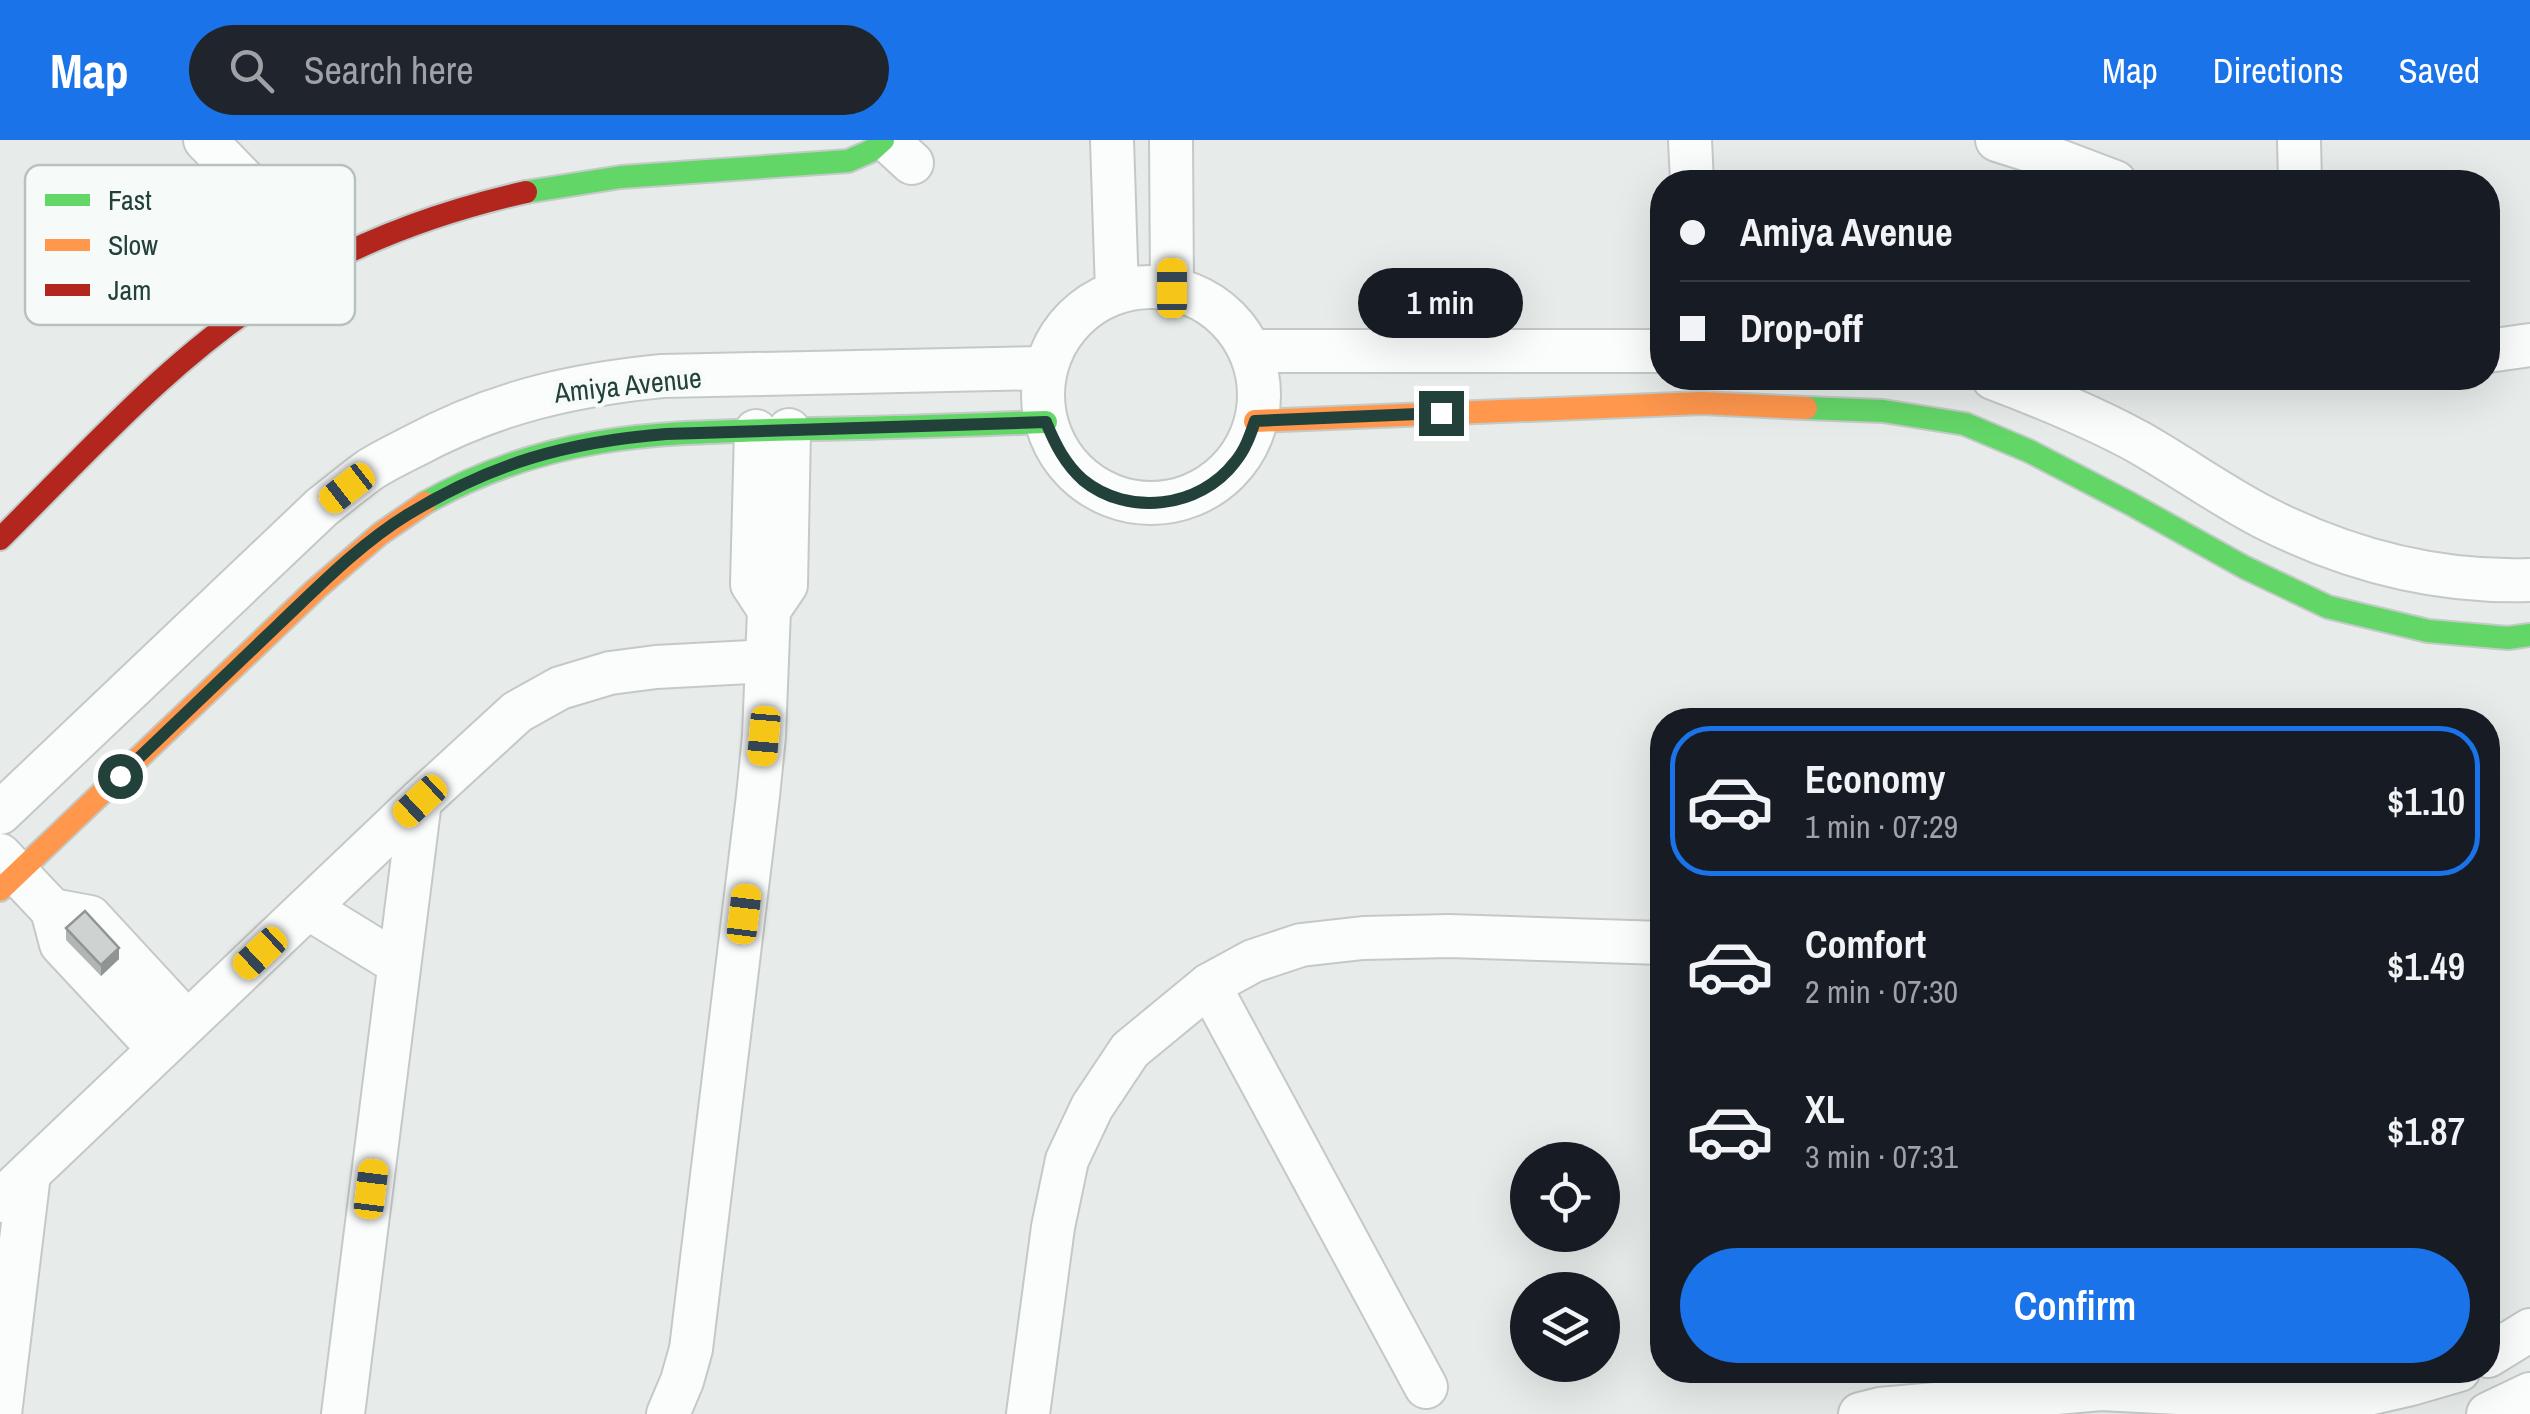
<!DOCTYPE html>
<meta charset="utf-8">
<style>
:root{--surface:#171b24;--page:#20242c;--text:#f1f3f6;--muted:#9ea1a6;--line:#363941;--accent:#1a73e8}
body{margin:0;font-family:"Archivo Narrow",sans-serif;background:var(--page);color:var(--text);height:100vh;display:flex;flex-direction:column;font-size:38px;white-space:nowrap}
*{box-sizing:border-box;margin:0}
p{font-size:32px;color:var(--muted)}
.icon{flex:none;width:55px;height:55px;fill:none;stroke:currentColor;stroke-width:2;stroke-linecap:round;stroke-linejoin:round}
.map{position:relative;flex:1;overflow:hidden}
.sheet{position:absolute;left:1650px;top:568px;width:850px;height:675px;display:flex;flex-direction:column;background:var(--surface);border-radius:40px;box-shadow:0 10px 40px #0002}
.sheet>*{flex:none}
.banner{position:absolute;left:1650px;top:30px;width:850px;height:220px;border-radius:40px;box-shadow:0 10px 40px #0002;display:grid;align-content:center;height:220px;padding:0 30px;background:var(--surface)}
.fabs{position:absolute;left:1510px;top:1002px;display:grid;gap:20px}
.fabs a{display:grid;place-items:center;width:110px;height:110px;border-radius:50%;background:var(--surface);box-shadow:0 10px 40px #0002;font-size:50px}
.end{position:absolute;width:45px;height:45px;margin:-22px;border:12px solid #23413b;background:#fff;box-shadow:0 0 0 5px #fff}
.from{border-radius:50%}
.bubble{position:absolute;height:70px;border-radius:35px;background:var(--surface);box-shadow:0 10px 40px #0002;font-size:32px;font-weight:600;line-height:70px;text-align:center}
.car{position:absolute;width:30px;height:60px;margin:-30px -15px;border-radius:12px;box-shadow:0 0 8px 2px #0007;background:linear-gradient(#f5c518 24%,#345 0 40%,#f5c518 0 76%,#345 0 86%,#f5c518 0)}
.banner b{display:flex;align-items:center;gap:35px;height:95px;font-size:38px}
.banner b+b{border-top:2px solid var(--line)}
.banner i{width:25px;height:25px;background:var(--text)}
ul{padding:18px 0 0;list-style:none}
li{display:flex;align-items:center;gap:30px;height:150px;margin:0 20px 15px;padding:0 10px;border:5px solid transparent;border-radius:40px}
li div{flex:1}
li b{display:block;font-size:38px}
li em{font-style:normal;font-weight:600}
li.selected{border-color:var(--accent)}
li>.icon{width:90px;height:90px;stroke-width:1.5}
.action{display:flex;gap:20px;margin-top:auto;padding:20px 30px}
.action a{flex:1;height:115px;border-radius:60px;background:var(--accent);color:#fff;font-size:40px;font-weight:600;line-height:115px;text-align:center}
header{display:flex;align-items:center;gap:60px;box-sizing:border-box;height:140px;padding:0 50px;background:var(--accent);color:#fff}
header strong{font-size:48px}
nav{display:flex;gap:55px;margin-inline-start:auto;font-size:35px}
.search{width:700px;height:90px;background:var(--page);display:flex;align-items:center;gap:25px;box-sizing:border-box;padding:0 35px;border-radius:55px;color:var(--muted);font-size:38px}
.map>svg:first-child{display:block}
</style>
<header>
<strong>Map</strong>
<div class="search"><svg class="icon" aria-label="search" viewBox="0 0 24 24"><circle cx="10" cy="10" r="6"/><path d="M15 15l6 6"/></svg>Search here</div>
<nav><a>Map</a><a>Directions</a><a>Saved</a></nav>
</header>
<div class="map">
<svg width="2530" height="1274" viewBox="0 0 2530 1274">
<rect width="100%" height="100%" fill="#e7ecea"/>
<g fill="none" stroke-linecap="round" stroke-linejoin="round">
<defs>
<g id="street">
<polyline points="205,0 326,124"/>
<polyline points="887,0 912,23"/>
<polyline points="1112,0 1117,152"/>
<polyline points="1171,0 1172,148"/>
<polyline points="1690,0 1692,42"/>
<polyline points="1997,0 2041,14 2115,42"/>
<polyline points="2299,0 2300,42"/>
<circle cx="1151" cy="255" r="108"/>
<polyline points="1250,211 1662,211"/>
<polyline points="2488,211 2530,205"/>
<path d="M 1993,238 C 2043,257 2093,277 2140,303 C 2182,327 2222,356 2265,378 C 2348,420 2437,443 2530,440"/>
<polyline points="756,291 752,444 769,470"/>
<path d="M 0,673 L 322,367 C 339,354 354,341 371,329 C 384,321 398,314 412,307 C 493,263 571,245 662,236 L 1046,228"/>
<polyline points="0,715 52,770 61,804 159,909"/>
<polyline points="308,768 399,824"/>
<polyline points="52,770 90,777 187,882"/>
<polyline points="1209,845 1426,1247"/>
<polyline points="0,1061 420,661 517,572 560,548 610,533 656,527 767,521"/>
<polyline points="2488,1216 2530,1190"/>
<polyline points="0,1274 29,1034"/>
<polyline points="343,1274 420,661"/>
<polyline points="668,1274 682,1241 691,1209 758,656 764,596 769,470 786,445 789,290"/>
<polyline points="1028,1274 1053,1087 1067,1020 1092,967 1130,910 1209,845 1253,821 1301,805 1363,798 1449,796 1662,803"/>
<polyline points="1860,1274 1880,1269 2101,1249 2294,1259 2359,1256 2411,1244 2459,1230"/>
<polyline points="2488,1274 2530,1254"/>
</g>
<g id="fast">
<polyline points="526,52 621,37 848,21 871,11 883,0"/>
<polyline points="1806,268 1883,271 1965,284 2029,311 2131,364 2244,427 2328,467 2428,491 2508,498 2530,495"/>
<path d="M 425,363 C 555,290 666,293 810,289 C 888,288 967,285 1046,282"/>
</g>
<g id="slow">
<polyline points="1255,281 1702,263 1806,268"/>
<polyline points="0,750 316,449 380,394 425,363"/>
</g>
<path id="jam" d="M 0,399 C 86,314 169,220 272,154 C 349,105 437,72 526,52"/>
</defs>
<use href="#street" stroke="#c4c9c7" stroke-width="46"/>
<use href="#fast" stroke="#c3cac7" stroke-width="26"/>
<use href="#slow" stroke="#c3cac7" stroke-width="26"/>
<use href="#jam" stroke="#c3cac7" stroke-width="26"/>
<use href="#street" stroke="#fbfcfc" stroke-width="42"/>
<use href="#fast" stroke="#63d668" stroke-width="22"/>
<use href="#slow" stroke="#ff974d" stroke-width="22"/>
<use href="#jam" stroke="#b3261e" stroke-width="22"/>
</g>
<polygon fill="#b1b5b4" points="66,788 119,819 101,836 66,800"/>
<polygon fill="#909492" points="119,808 119,819 101,836 101,825"/>
<polygon fill="#ced3d1" stroke="#909492" stroke-width="2.5" points="85,771 119,808 101,825 66,788"/>
<g fill="none" stroke-linecap="round" stroke-linejoin="round">
<path stroke="#23413b" stroke-width="12" d="M 120,636 C 173,586 226,535 279,484 C 319,446 360,404 407,375 C 492,323 567,302 666,294 L 1046,282 C 1055,304 1065,324 1083,340 C 1128,377 1200,368 1235,322 C 1245,310 1250,296 1255,281 L 1441,273"/>
</g>
<g text-anchor="middle" dominant-baseline="central" stroke-width="9" stroke-linejoin="round" paint-order="stroke">
<g font-size="28" fill="#23413b" stroke="#f6faf8">
<text transform="translate(628 245) rotate(-6)">Amiya Avenue</text>
</g>
</g>
<rect x="25" y="25" width="330" height="160" rx="15" fill="#f6faf8" stroke="#b7c2bf" stroke-width="2.5"/>
<rect x="45" y="54" width="45" height="12" fill="#63d668"/>
<rect x="45" y="99" width="45" height="12" fill="#ff974d"/>
<rect x="45" y="144" width="45" height="12" fill="#b3261e"/>
<g font-size="28" fill="#23413b">
<text x="108" y="70">Fast</text>
<text x="108" y="115">Slow</text>
<text x="108" y="160">Jam</text>
</g>
</svg>
<div class="fabs">
<a><svg class="icon" aria-label="locate" viewBox="0 0 24 24"><circle cx="12" cy="12" r="6"/><path d="M12 2v4M12 18v4M2 12h4M18 12h4"/></svg></a>
<a><svg class="icon" aria-label="layers" viewBox="0 0 24 24"><path d="M12 4l9 5-9 5-9-5zM3 14l9 5 9-5"/></svg></a>
</div>
<i class="end from" style="left:120px;top:636px"></i>
<i class="end" style="left:1441px;top:273px"></i>
<div class="bubble" style="left:1358px;top:128px;width:165px">1 min</div>
<i class="car" style="left:1172px;top:148px;rotate:0deg"></i>
<i class="car" style="left:347px;top:348px;rotate:232deg"></i>
<i class="car" style="left:764px;top:596px;rotate:185deg"></i>
<i class="car" style="left:420px;top:661px;rotate:227deg"></i>
<i class="car" style="left:744px;top:774px;rotate:7deg"></i>
<i class="car" style="left:260px;top:813px;rotate:227deg"></i>
<i class="car" style="left:371px;top:1049px;rotate:7deg"></i>
<div class="banner">
<b><i class="from"></i>Amiya Avenue</b>
<b><i></i>Drop-off</b>
</div>
<section class="sheet">
<ul>
<li class="selected"><svg class="icon" aria-label="car" viewBox="0 0 24 24"><path d="M5 17H2v-5l4-1 3-4h7l3 4 3 1v5h-3M9 17h6M6 11h13"/><circle cx="7" cy="17" r="2"/><circle cx="17" cy="17" r="2"/></svg><div><b>Economy</b><p>1 min · 07:29</p></div><em>$1.10</em></li>
<li><svg class="icon" aria-label="car" viewBox="0 0 24 24"><path d="M5 17H2v-5l4-1 3-4h7l3 4 3 1v5h-3M9 17h6M6 11h13"/><circle cx="7" cy="17" r="2"/><circle cx="17" cy="17" r="2"/></svg><div><b>Comfort</b><p>2 min · 07:30</p></div><em>$1.49</em></li>
<li><svg class="icon" aria-label="car" viewBox="0 0 24 24"><path d="M5 17H2v-5l4-1 3-4h7l3 4 3 1v5h-3M9 17h6M6 11h13"/><circle cx="7" cy="17" r="2"/><circle cx="17" cy="17" r="2"/></svg><div><b>XL</b><p>3 min · 07:31</p></div><em>$1.87</em></li>
</ul>
<div class="action"><a>Confirm</a></div>
</section>
</div>
